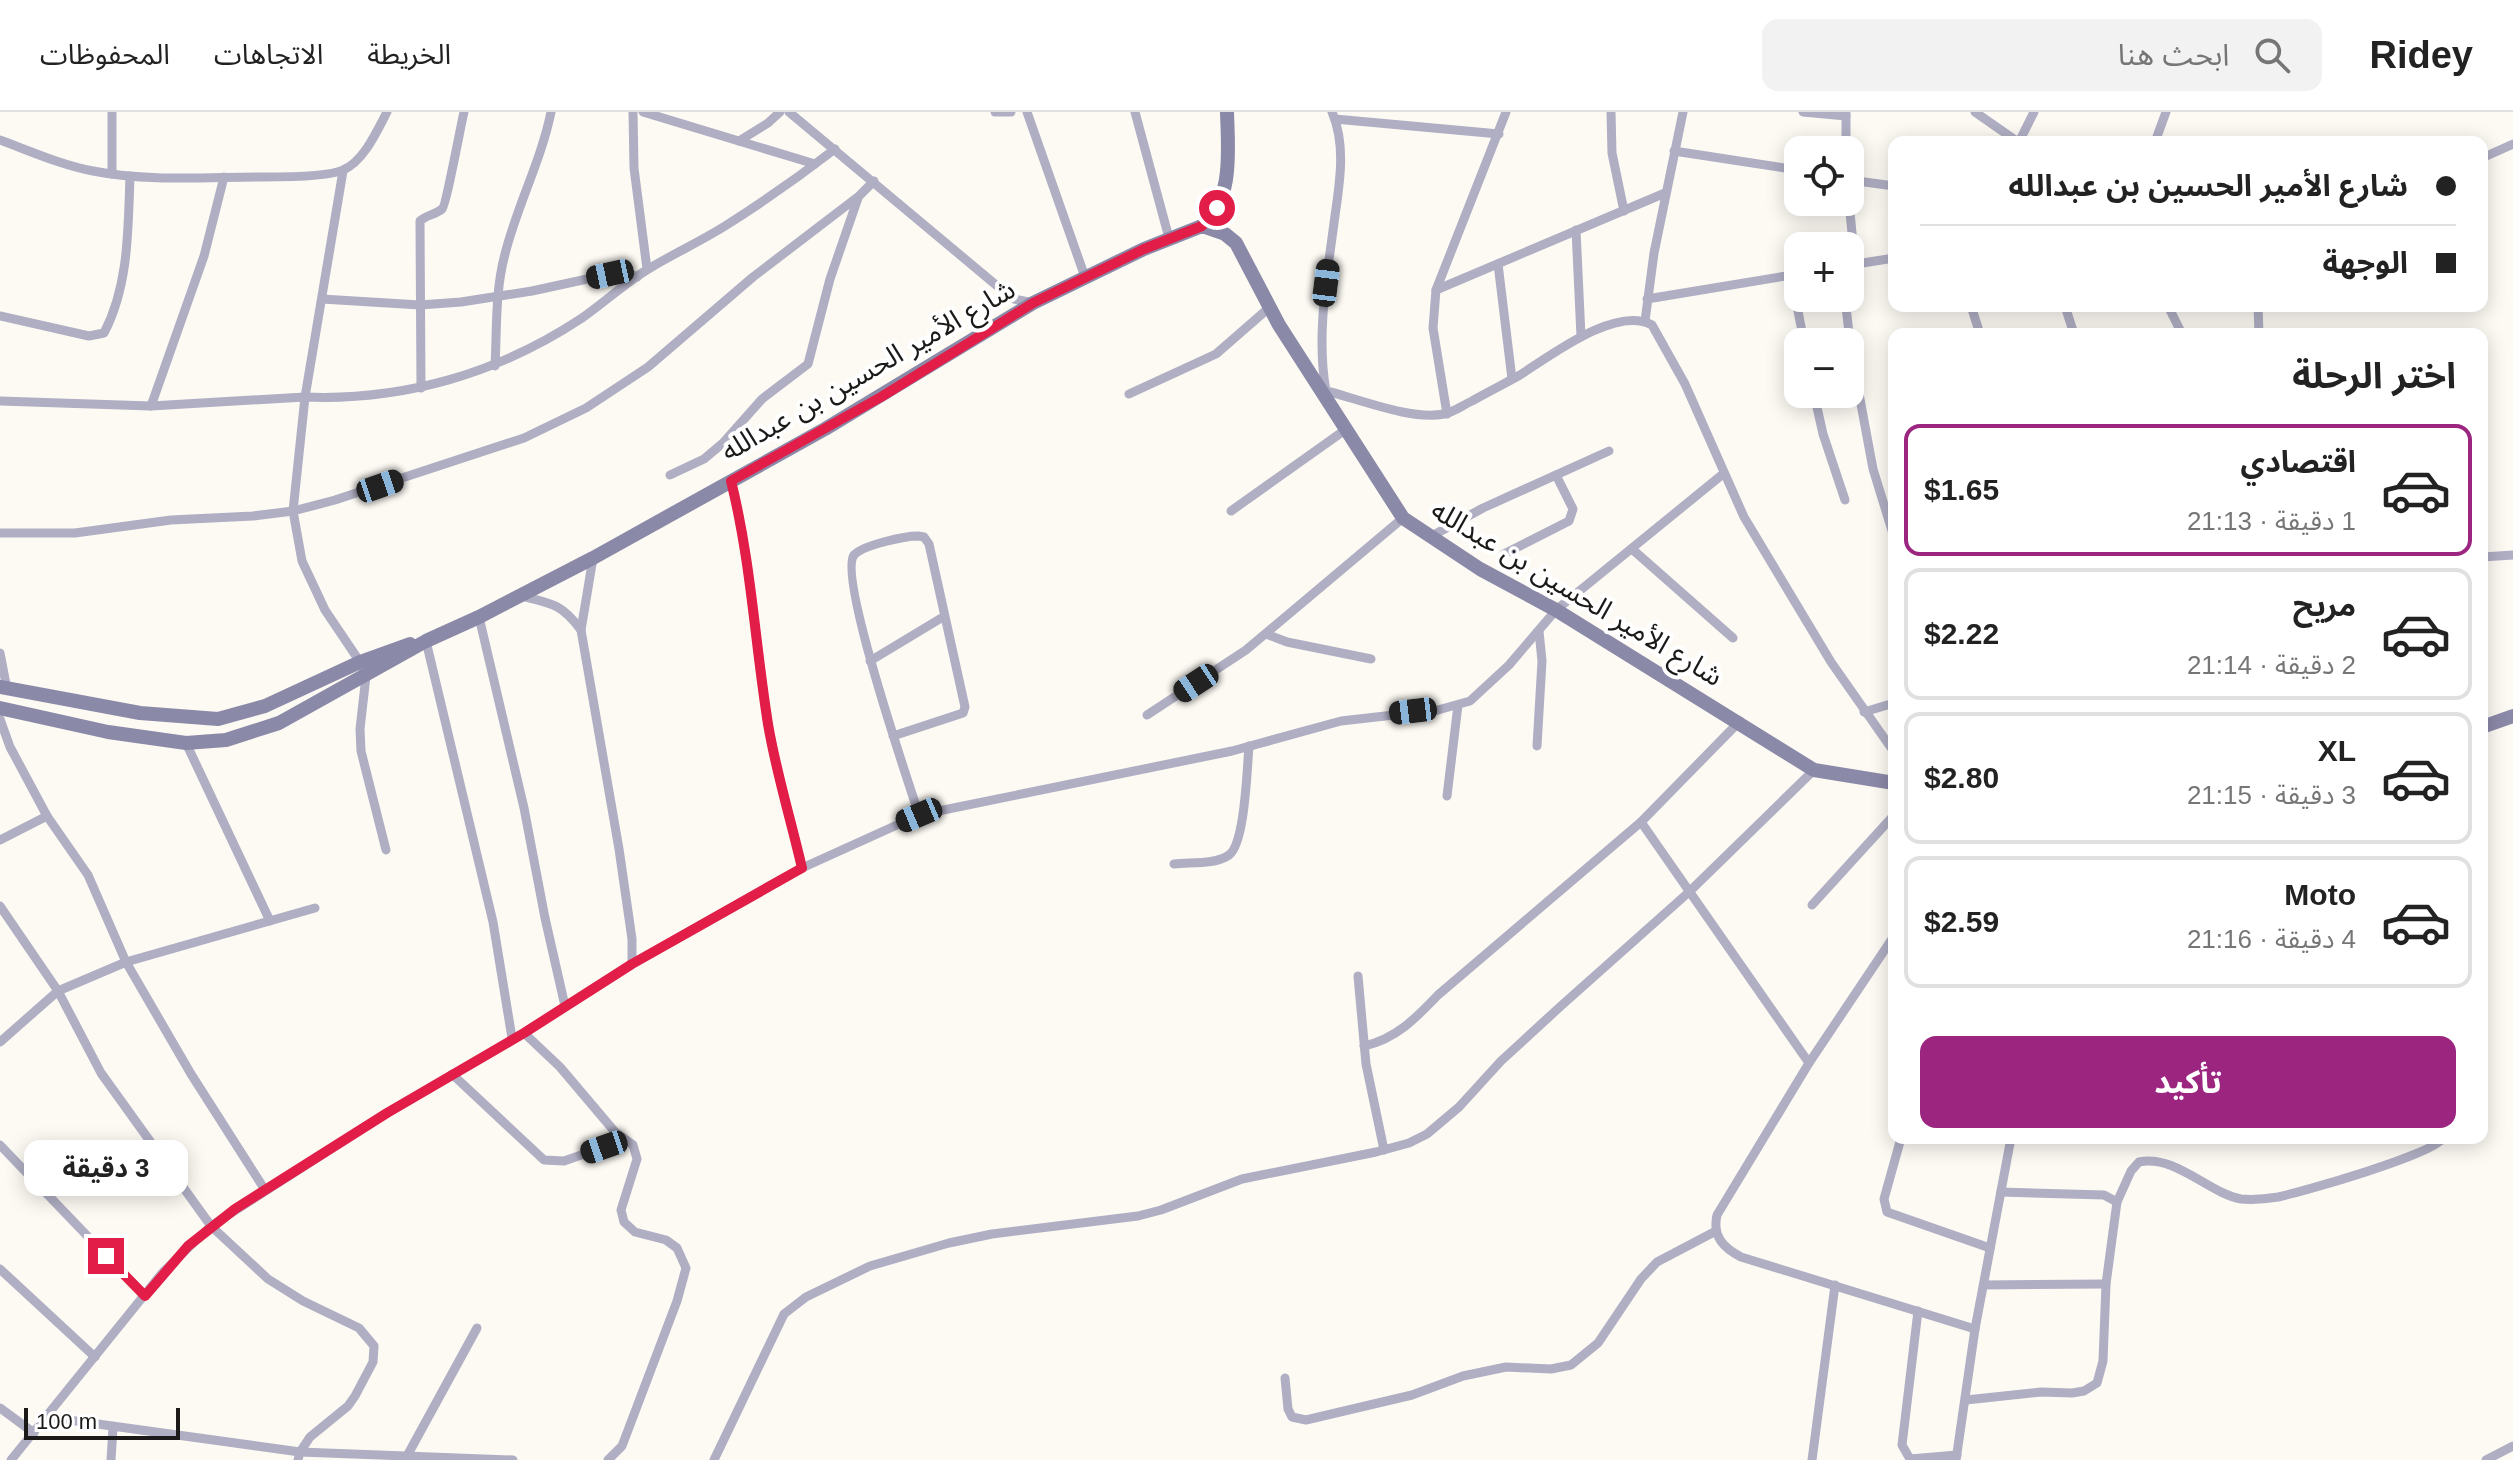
<!DOCTYPE html>
<html lang="ar">
<meta charset="utf-8">
<style>
:root{--surface:#fff;--page:#f2f2f2;--text:#222;--muted:#767676;--line:#e0e0e0;--accent:#9c2580}
body{margin:0;font-family:Helvetica,"Noto Sans Arabic",sans-serif;background:var(--page);color:var(--text);direction:rtl;height:100vh;display:flex;flex-direction:column;font-size:30px;white-space:nowrap}
*{box-sizing:border-box;margin:0}
p{font-size:26px;color:var(--muted)}
.icon{flex:none;width:44px;height:44px;fill:none;stroke:currentColor;stroke-width:2;stroke-linecap:round;stroke-linejoin:round}
.map{position:relative;flex:1;overflow:hidden;direction:ltr}
.drawer{position:absolute;left:1888px;top:216px;width:600px;height:816px;display:flex;flex-direction:column;background:var(--surface);border-radius:16px;box-shadow:0 4px 20px #0003;direction:rtl}
.drawer>*{flex:none}
.top-card{position:absolute;left:1888px;top:24px;width:600px;height:176px;border-radius:16px;box-shadow:0 4px 20px #0003;direction:rtl;display:grid;align-content:center;height:176px;padding:0 32px;background:var(--surface)}
.buttons{position:absolute;left:1784px;top:24px;display:grid;gap:16px}
.buttons a{display:grid;place-items:center;width:80px;height:80px;border-radius:16px;background:var(--surface);box-shadow:0 4px 20px #0003;font-size:40px}
.scale{position:absolute;left:24px;bottom:20px;width:156px;box-sizing:border-box;padding-left:8px;border:4px solid #1b1a18;border-top:0;font-size:22px;line-height:28px;white-space:nowrap;color:#1b1a18;-webkit-text-stroke:6px #fff;paint-order:stroke}
.end{position:absolute;width:36px;height:36px;margin:-18px;border:10px solid #e11d48;background:#fff;box-shadow:0 0 0 4px #fff}
.from{border-radius:50%}
.bubble{position:absolute;height:56px;border-radius:16px;background:var(--surface);box-shadow:0 4px 20px #0003;font-size:26px;font-weight:700;line-height:56px;text-align:center;direction:rtl}
.car{position:absolute;width:24px;height:48px;margin:-24px -12px;border-radius:10px;box-shadow:0 0 6px 2px #0007;background:linear-gradient(#222 24%,#8ab4d8 0 40%,#222 0 76%,#8ab4d8 0 86%,#222 0)}
.top-card b{display:flex;align-items:center;gap:28px;height:76px;font-size:30px}
.top-card b+b{border-top:2px solid var(--line)}
.top-card i{width:20px;height:20px;background:var(--text)}
ul{padding:0;list-style:none}
li{display:flex;align-items:center;gap:24px;height:132px;margin:0 16px 12px;padding:0 16px;border:4px solid var(--line);border-radius:16px}
li div{flex:1}
li b{display:block;font-size:30px}
li em{font-style:normal;font-weight:700}
li.selected{border-color:var(--accent)}
li>.icon{width:72px;height:72px;stroke-width:1.5}
h2{padding:0 32px;font-size:36px;line-height:96px}
.primary-button{display:flex;gap:16px;margin-top:auto;padding:16px 32px}
.primary-button a{flex:1;height:92px;border-radius:16px;background:var(--accent);color:#fff;font-size:32px;font-weight:700;line-height:92px;text-align:center}
header{display:flex;align-items:center;gap:48px;box-sizing:border-box;height:112px;padding:0 40px;background:var(--surface);border-bottom:2px solid var(--line)}
header strong{font-size:38px}
nav{display:flex;gap:44px;margin-inline-start:auto;font-size:28px}
.search{width:560px;height:72px;background:var(--page);display:flex;align-items:center;gap:20px;box-sizing:border-box;padding:0 28px;border-radius:16px;color:var(--muted);font-size:30px}
.map>svg:first-child{display:block}
</style>
<header>
<strong>Ridey</strong>
<div class="search"><svg class="icon" aria-label="search" viewBox="0 0 24 24"><circle cx="10" cy="10" r="6"/><path d="M15 15l6 6"/></svg>ابحث هنا</div>
<nav><a>الخريطة</a><a>الاتجاهات</a><a>المحفوظات</a></nav>
</header>
<div class="map">
<svg width="2513" height="1348" viewBox="0 0 2513 1348">
<rect width="100%" height="100%" fill="#fdfaf4"/>
<g fill="none" stroke-linecap="round" stroke-linejoin="round">
<g stroke="#afaec3" stroke-width="9">
<polyline points="112,0 112,62"/>
<polyline points="633,0 634,56 647,157"/>
<polyline points="643,0 815,52"/>
<polyline points="789,0 1002,178 1014,187 1033,191"/>
<polyline points="995,0 1011,0"/>
<polyline points="1027,0 1085,165"/>
<polyline points="1135,0 1169,126"/>
<polyline points="1611,0 1612,41 1624,99"/>
<polyline points="1803,0 1846,4"/>
<polyline points="1846,0 1846,38"/>
<polyline points="1975,0 2018,30"/>
<polyline points="1335,7 1499,22"/>
<path d="M 0,28 C 30,39 61,53 93,59 C 149,70 207,65 264,65 C 282,65 328,65 343,58 C 364,49 377,19 387,0"/>
<polyline points="739,29 768,11 780,0"/>
<polyline points="2019,30 2034,0"/>
<polyline points="2155,30 2166,0"/>
<polyline points="1674,39 1798,58"/>
<polyline points="2482,46 2513,32"/>
<polyline points="343,59 305,285 293,399 302,449 325,498 360,550 366,564 360,617 361,639 386,738"/>
<polyline points="1850,68 1894,74"/>
<polyline points="1849,90 1855,152"/>
<polyline points="1576,118 1581,224"/>
<polyline points="1498,152 1512,267"/>
<polyline points="1850,153 1894,146"/>
<polyline points="1791,163 1804,230"/>
<polyline points="1436,178 1665,81"/>
<polyline points="1845,186 1850,230"/>
<polyline points="322,187 420,193 461,190 532,179 624,159 637,165"/>
<polyline points="1647,187 1798,162"/>
<polyline points="1971,194 1980,222"/>
<polyline points="2065,194 2074,222"/>
<polyline points="2168,194 2182,222"/>
<polyline points="2258,194 2259,222"/>
<path d="M 0,204 L 89,224 L 104,221 C 129,173 128,117 130,64"/>
<polyline points="1645,209 1654,141 1683,0"/>
<polyline points="1850,233 1873,357 1894,425"/>
<path d="M 495,254 C 497,216 495,179 505,142 C 517,94 541,49 551,0"/>
<path d="M 421,276 L 420,109 C 426,103 435,103 442,97 C 446,94 461,12 464,0"/>
<path d="M 1319,277 C 1354,285 1410,309 1444,302 C 1454,300 1463,293 1472,289 C 1488,280 1504,272 1520,263 C 1550,244 1616,193 1652,213 L 1685,272 L 1744,405 L 1831,550 L 1894,640"/>
<path d="M 1326,279 C 1316,224 1327,165 1334,111 C 1339,74 1347,35 1332,0"/>
<polyline points="1129,282 1216,242 1270,195"/>
<polyline points="1814,282 1823,322 1845,388"/>
<path d="M 0,289 L 151,294 L 305,285 C 404,289 499,261 582,206 C 605,190 626,170 650,156 C 675,141 701,129 725,114 C 763,90 800,64 835,37"/>
<polyline points="151,294 204,144 224,65"/>
<polyline points="1447,302 1433,216 1436,178 1506,0"/>
<polyline points="670,363 704,347 723,331 762,287 808,252 830,167 858,86"/>
<path d="M 731,369 C 751,449 755,531 768,612 C 776,660 791,708 802,756"/>
<polyline points="1231,399 1345,318"/>
<polyline points="0,421 75,421 171,408 253,404 293,399 335,388 524,326 586,296 648,255 753,165 859,84 874,69"/>
<polyline points="1430,425 1483,396 1609,339"/>
<polyline points="1632,437 1733,526"/>
<polyline points="1504,442 1569,409 1573,397 1556,363"/>
<polyline points="2482,445 2513,443"/>
<polyline points="593,446 581,518 619,737 632,827 632,852"/>
<path d="M 521,484 C 551,491 562,492 581,518"/>
<polyline points="479,505 524,696 545,806 565,894"/>
<polyline points="1266,522 1287,530 1371,547"/>
<polyline points="426,529 493,810 512,926"/>
<polyline points="0,541 7,577"/>
<polyline points="870,549 943,505"/>
<polyline points="1864,600 1894,591"/>
<polyline points="1147,603 1246,538 1403,406"/>
<polyline points="0,607 10,635 47,704 88,763 126,850 58,879 0,930"/>
<path d="M 893,624 L 963,601 L 965,595 L 929,432 L 924,425 L 918,424 C 905,424 863,433 854,443 C 838,464 908,669 919,703"/>
<polyline points="186,631 270,809"/>
<polyline points="1537,634 1542,549 1539,519"/>
<polyline points="1447,684 1458,593"/>
<polyline points="1641,710 1809,951"/>
<polyline points="0,728 47,704"/>
<path d="M 1174,752 C 1190,750 1215,753 1229,743 C 1245,732 1247,656 1249,634"/>
<polyline points="1812,793 1894,703"/>
<polyline points="0,794 58,879 101,961 211,1114 268,1167 303,1189 359,1216 374,1234 373,1250 355,1284 348,1294 310,1325 300,1340 47,1305"/>
<path d="M 1894,824 L 1809,951 L 1717,1103 C 1712,1125 1724,1136 1741,1145 L 1975,1217"/>
<polyline points="1358,864 1366,952 1384,1038"/>
<polyline points="524,921 560,955 615,1020 633,1033 637,1047 621,1098 624,1110 635,1120 666,1128 677,1136 686,1156 677,1189 622,1334 608,1348"/>
<path d="M 1364,934 C 1396,927 1416,906 1438,883 L 1641,710 L 1740,609"/>
<polyline points="452,962 544,1048 564,1049 624,1028"/>
<polyline points="1901,1026 1884,1087 1887,1100 1990,1136"/>
<polyline points="0,1033 145,1184"/>
<polyline points="265,1078 191,962 126,850 315,796"/>
<polyline points="2001,1080 2104,1083 2117,1090"/>
<polyline points="0,1157 95,1245"/>
<polyline points="1984,1173 2106,1172"/>
<polyline points="1918,1199 1902,1333 1910,1347 1957,1343"/>
<polyline points="1285,1266 1288,1297 1292,1305 1306,1308 1412,1283 1463,1264 1506,1255 1551,1257 1571,1253 1598,1231 1641,1167 1657,1150 1716,1119"/>
<path d="M 1966,1288 L 2041,1280 L 2072,1281 L 2084,1279 L 2097,1271 L 2103,1249 L 2106,1172 L 2117,1090 L 2131,1059 L 2139,1050 C 2175,1042 2210,1082 2241,1087 C 2253,1088 2266,1087 2278,1085 C 2302,1080 2435,1042 2443,1026"/>
<polyline points="0,1296 34,1321"/>
<polyline points="407,1344 477,1216"/>
<polyline points="11,1348 163,1160 211,1114 387,1001 524,921 632,852 802,756 919,703 1232,639 1341,609 1438,598 1470,589 1509,553 1556,498 1723,362"/>
<polyline points="111,1348 113,1316"/>
<polyline points="298,1348 300,1340 513,1348"/>
<polyline points="714,1348 784,1202 806,1185 870,1154 949,1131 992,1122 1138,1104 1161,1098 1242,1067 1376,1040 1409,1031 1427,1022 1459,995 1501,949 1562,893 1689,780 1814,658"/>
<polyline points="1812,1348 1835,1173"/>
<polyline points="1956,1348 1975,1217 2011,1026"/>
<polyline points="2486,1348 2513,1334"/>
</g>
<g stroke="#8b89a8" stroke-width="14">
<path d="M 1202,114 C 1234,87 1228,38 1227,0"/>
<polyline points="0,575 140,601 218,607 265,594 360,550 410,532"/>
<polyline points="0,596 108,620 186,631 226,628 279,611 426,529 479,505 593,446 825,317 1033,191 1144,137 1202,114 1225,122 1236,131 1279,213 1403,406 1480,457 1556,498 1814,658 1894,671"/>
<polyline points="2482,615 2513,604"/>
</g>
</g>
<g fill="none" stroke-linecap="round" stroke-linejoin="round">
<path stroke="#e11d48" stroke-width="10" d="M 106,1144 L 145,1184 L 188,1134 L 235,1097 L 387,1001 L 524,921 L 632,852 L 802,756 C 791,708 776,660 768,612 C 755,531 751,449 731,369 L 881,285 L 1033,191 L 1144,137 L 1202,114 L 1217,96"/>
</g>
<g text-anchor="middle" dominant-baseline="central" stroke-width="8" stroke-linejoin="round" paint-order="stroke">
<g font-size="28" fill="#1b1a18" stroke="#fff">
<text transform="translate(868 258) rotate(-30)">شارع الأمير الحسين بن عبدالله</text>
<text transform="translate(1577 481) rotate(31)">شارع الأمير الحسين بن عبدالله</text>
</g>
</g>
</svg>
<div class="buttons">
<a><svg class="icon" aria-label="locate" viewBox="0 0 24 24"><circle cx="12" cy="12" r="6"/><path d="M12 2v4M12 18v4M2 12h4M18 12h4"/></svg></a>
<a>+</a>
<a>−</a>
</div>
<div class="scale">100 m</div>
<i class="end from" style="left:1217px;top:96px"></i>
<i class="end" style="left:106px;top:1144px"></i>
<div class="bubble" style="left:24px;top:1028px;width:164px">3 دقيقة</div>
<i class="car" style="left:610px;top:162px;rotate:258deg"></i>
<i class="car" style="left:1326px;top:171px;rotate:7deg"></i>
<i class="car" style="left:380px;top:374px;rotate:71deg"></i>
<i class="car" style="left:1196px;top:571px;rotate:237deg"></i>
<i class="car" style="left:1413px;top:599px;rotate:263deg"></i>
<i class="car" style="left:919px;top:703px;rotate:247deg"></i>
<i class="car" style="left:604px;top:1035px;rotate:251deg"></i>
<div class="top-card">
<b><i class="from"></i>شارع الأمير الحسين بن عبدالله</b>
<b><i></i>الوجهة</b>
</div>
<section class="drawer">
<h2>اختر الرحلة</h2>
<ul>
<li class="selected"><svg class="icon" aria-label="car" viewBox="0 0 24 24"><path d="M5 17H2v-5l4-1 3-4h7l3 4 3 1v5h-3M9 17h6M6 11h13"/><circle cx="7" cy="17" r="2"/><circle cx="17" cy="17" r="2"/></svg><div><b>اقتصادي</b><p>1 دقيقة · 21:13</p></div><em>$1.65</em></li>
<li><svg class="icon" aria-label="car" viewBox="0 0 24 24"><path d="M5 17H2v-5l4-1 3-4h7l3 4 3 1v5h-3M9 17h6M6 11h13"/><circle cx="7" cy="17" r="2"/><circle cx="17" cy="17" r="2"/></svg><div><b>مريح</b><p>2 دقيقة · 21:14</p></div><em>$2.22</em></li>
<li><svg class="icon" aria-label="car" viewBox="0 0 24 24"><path d="M5 17H2v-5l4-1 3-4h7l3 4 3 1v5h-3M9 17h6M6 11h13"/><circle cx="7" cy="17" r="2"/><circle cx="17" cy="17" r="2"/></svg><div><b>XL</b><p>3 دقيقة · 21:15</p></div><em>$2.80</em></li>
<li><svg class="icon" aria-label="car" viewBox="0 0 24 24"><path d="M5 17H2v-5l4-1 3-4h7l3 4 3 1v5h-3M9 17h6M6 11h13"/><circle cx="7" cy="17" r="2"/><circle cx="17" cy="17" r="2"/></svg><div><b>Moto</b><p>4 دقيقة · 21:16</p></div><em>$2.59</em></li>
</ul>
<div class="primary-button"><a>تأكيد</a></div>
</section>
</div>
